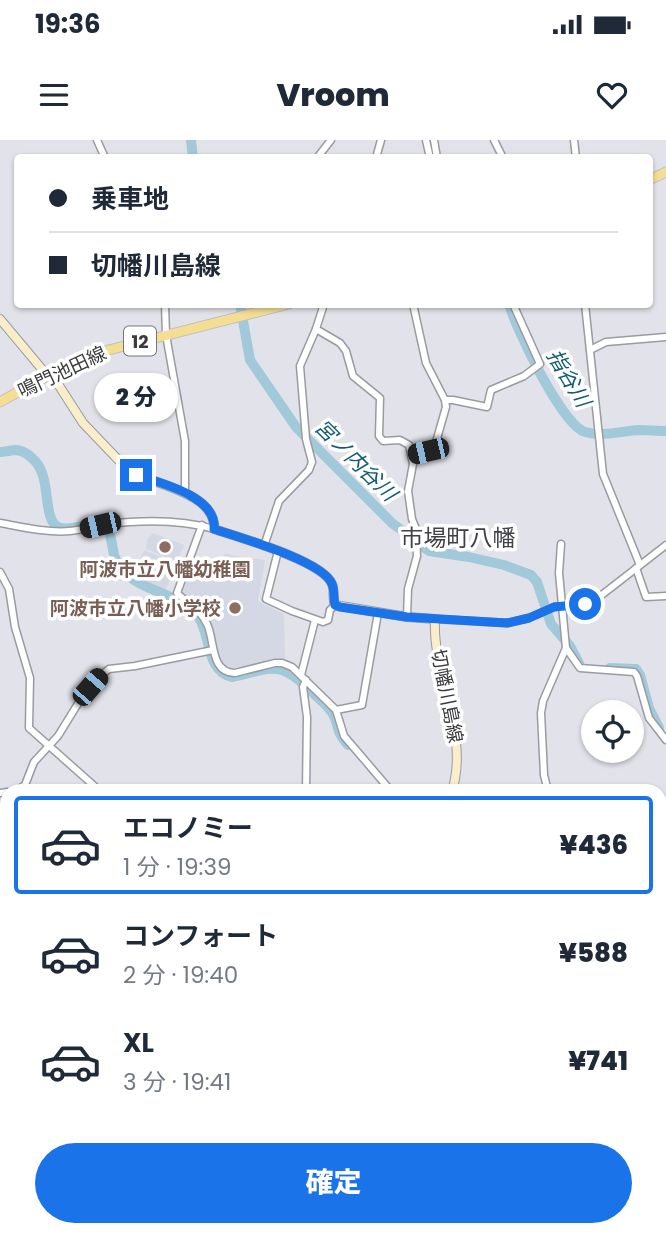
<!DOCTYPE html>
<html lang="ja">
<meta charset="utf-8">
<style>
:root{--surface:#fff;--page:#f2f2f3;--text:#1f2937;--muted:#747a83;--line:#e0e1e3;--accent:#1a73e8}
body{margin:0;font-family:Poppins,"Noto Sans JP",sans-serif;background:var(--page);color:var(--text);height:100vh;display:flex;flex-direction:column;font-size:26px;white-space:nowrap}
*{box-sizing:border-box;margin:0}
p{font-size:23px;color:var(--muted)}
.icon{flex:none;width:38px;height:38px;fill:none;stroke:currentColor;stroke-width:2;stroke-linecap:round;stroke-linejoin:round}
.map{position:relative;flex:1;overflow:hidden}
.drawer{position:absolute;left:0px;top:644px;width:667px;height:453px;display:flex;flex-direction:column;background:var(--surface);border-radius:21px 21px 0 0;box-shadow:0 2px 5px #0004}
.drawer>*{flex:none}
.hud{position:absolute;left:14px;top:14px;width:639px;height:154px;border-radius:7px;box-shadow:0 2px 5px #0004;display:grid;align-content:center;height:154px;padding:0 35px;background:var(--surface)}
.controls{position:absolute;left:581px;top:560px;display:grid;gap:14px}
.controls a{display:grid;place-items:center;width:63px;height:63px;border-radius:50%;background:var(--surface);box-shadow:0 2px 5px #0004;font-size:35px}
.end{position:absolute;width:32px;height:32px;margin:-16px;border:9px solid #1a73e8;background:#fff;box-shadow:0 0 0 4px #fff}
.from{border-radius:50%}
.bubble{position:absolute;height:49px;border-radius:24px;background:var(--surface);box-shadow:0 2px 5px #0004;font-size:23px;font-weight:800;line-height:49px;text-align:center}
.car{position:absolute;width:21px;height:42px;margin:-21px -10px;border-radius:9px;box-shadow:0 0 5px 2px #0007;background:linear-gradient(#222 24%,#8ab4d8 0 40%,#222 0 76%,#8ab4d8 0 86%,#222 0)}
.hud b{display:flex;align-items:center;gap:24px;height:66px;font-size:26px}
.hud b+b{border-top:2px solid var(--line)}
.hud i{width:18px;height:18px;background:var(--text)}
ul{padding:12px 0 0;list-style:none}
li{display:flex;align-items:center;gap:21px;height:98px;margin:0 14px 10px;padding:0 21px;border:4px solid transparent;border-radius:7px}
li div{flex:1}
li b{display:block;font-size:26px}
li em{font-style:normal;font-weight:800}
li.on{border-color:var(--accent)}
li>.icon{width:63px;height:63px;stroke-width:1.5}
.button{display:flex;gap:14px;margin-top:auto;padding:14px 35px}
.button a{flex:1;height:80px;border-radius:42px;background:var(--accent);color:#fff;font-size:28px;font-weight:800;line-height:80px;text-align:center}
.status{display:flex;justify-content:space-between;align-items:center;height:49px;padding:0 35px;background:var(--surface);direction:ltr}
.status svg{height:19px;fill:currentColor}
header{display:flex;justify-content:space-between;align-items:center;height:91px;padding:0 35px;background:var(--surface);font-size:32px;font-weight:800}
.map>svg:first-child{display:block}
</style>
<div class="status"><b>19:36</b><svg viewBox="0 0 49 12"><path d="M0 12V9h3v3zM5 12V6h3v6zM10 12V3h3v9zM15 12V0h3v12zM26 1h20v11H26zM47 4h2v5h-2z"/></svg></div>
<header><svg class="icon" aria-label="menu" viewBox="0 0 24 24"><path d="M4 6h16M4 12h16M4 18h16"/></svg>Vroom<svg class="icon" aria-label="heart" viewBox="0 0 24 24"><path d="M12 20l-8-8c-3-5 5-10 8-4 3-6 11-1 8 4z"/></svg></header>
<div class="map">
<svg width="666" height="1097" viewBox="0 0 666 1097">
<rect width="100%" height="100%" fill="#e2e3ea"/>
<g fill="#d4d8e5">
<polygon points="153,393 184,405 177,422 146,409 147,400"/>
<polygon points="144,410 176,423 165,452 136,442 138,425"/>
<polygon points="226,413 235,416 265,420 258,461 284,474 285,520 230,529 222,524 217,514 214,494 207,478 193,462 181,455 179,450 192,415 213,424"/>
</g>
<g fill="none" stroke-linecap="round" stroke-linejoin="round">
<polyline stroke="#839eaa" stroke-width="2" points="660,815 666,815"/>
<g stroke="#a2c9d9" stroke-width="10">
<polyline points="191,0 193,18"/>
<polyline points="430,0 434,18"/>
<polyline points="240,164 250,220 296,287 392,383 429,411 469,417 504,425 531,435 537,442 551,484 570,506 579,523"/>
<path d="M 509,164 C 516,189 562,285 585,292 C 602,297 622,291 639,290 C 648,290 657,291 666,291"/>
<path d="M 0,312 C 5,312 11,310 16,310 C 25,311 30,316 35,321 C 52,339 42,379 58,387 C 69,392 90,384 101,381 L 106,383 C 114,398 110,415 121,429 C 142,453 180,452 199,478 C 211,496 206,532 232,537 C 274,528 279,519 312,552 C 319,559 330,567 334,576 C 340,591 336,591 348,605"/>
<polyline points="610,528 636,529 640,535 649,568 659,588"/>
<polyline points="660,678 666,678"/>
<polyline points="660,899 666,895"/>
<polyline points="429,1090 432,1097"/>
<polyline points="400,1097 414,1090"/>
</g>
<defs>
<g id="minor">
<polyline points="97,0 105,18"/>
<polyline points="426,0 430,18"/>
<polyline points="434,0 437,18"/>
<polyline points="494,0 503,18"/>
<polyline points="574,0 576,18"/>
<polyline points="317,18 331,0"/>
<polyline points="376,18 381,0"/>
<polyline points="165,164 166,195 185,301 185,352"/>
<polyline points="585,164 603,334 640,425"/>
<polyline points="316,189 340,203 346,211 353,236 380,258 379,296 383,301 400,300 409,305 413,324 408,351 412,379 416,389 417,416 408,449 407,477"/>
<polyline points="590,210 606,202 666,197"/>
<polyline points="445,260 453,260 487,267 491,250 524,236 540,224 513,164"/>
<polyline points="412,315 434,309 446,267 445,260 426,223 413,164"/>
<path d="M 0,383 C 22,387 47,393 70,391 C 82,390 94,386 107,384 C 141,380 180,379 214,389"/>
<path d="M 202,385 L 177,453 C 187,463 201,470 207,484 C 215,500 210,533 235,533 L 275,523 L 282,523 L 292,527 L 336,570 L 344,596 L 391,651"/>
<polyline points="264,406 279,361 309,330 312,322 306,299 300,226 316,189 324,164"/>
<polyline points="278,411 266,459 292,471 323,482 328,480 330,470 335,465"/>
<polyline points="636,428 646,457 666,456"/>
<polyline points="0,432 9,449 15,487 30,538 29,588 100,651"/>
<polyline points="435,479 507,483 529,478 554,467 594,461 666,405"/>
<polyline points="566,508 580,528 634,532 637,536 649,578 666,600"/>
<polyline points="301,535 315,480"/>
<polyline points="306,540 303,547 307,577 306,651"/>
<polyline points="336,570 362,565 378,473"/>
<polyline points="16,651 25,645 34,622 58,596 79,562 100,536 109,529 135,526 213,510"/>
<polyline points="548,651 544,635 541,573 543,561 566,508 559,433 561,404"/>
<polyline points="0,653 7,652"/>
<polyline points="660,673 666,674"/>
<polyline points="660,683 666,683"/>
<polyline points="0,770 7,766"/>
<polyline points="0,916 7,913"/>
<polyline points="660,937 666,934"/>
<polyline points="660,961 666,1012"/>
<polyline points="0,990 7,990"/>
<polyline points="0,1039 7,1077"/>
<polyline points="660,1043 666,1040"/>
<polyline points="12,1090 17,1097"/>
<polyline points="72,1090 72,1097"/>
<polyline points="165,1090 166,1097"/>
<polyline points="249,1090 250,1097"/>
<polyline points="286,1090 286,1097"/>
<polyline points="351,1090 354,1097"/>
<polyline points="474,1097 491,1090"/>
<polyline points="559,1097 572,1090"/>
</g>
<g id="secondary">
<path d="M 0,179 L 41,228 L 56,241 L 83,283 L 128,330 C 150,344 217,352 214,389 C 238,397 323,421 332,444 C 335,450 332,458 335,465 L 407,477 L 435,479 C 432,536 470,594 452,651"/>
<polyline points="660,1031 666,1028"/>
<polyline points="537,1097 549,1090"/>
</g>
<g id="primary">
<polyline points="649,40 666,32"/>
<polyline points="0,262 60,229 97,213 289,164"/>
</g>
</defs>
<use href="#minor" stroke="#999ba0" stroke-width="9"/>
<use href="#secondary" stroke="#999ba0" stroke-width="10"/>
<use href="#primary" stroke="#c0c0c1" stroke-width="11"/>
<use href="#minor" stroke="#fff" stroke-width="6"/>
<use href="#secondary" stroke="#faeeca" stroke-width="8"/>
<use href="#primary" stroke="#f4de94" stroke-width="9"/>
</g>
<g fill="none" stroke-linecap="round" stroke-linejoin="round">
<path stroke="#1a73e8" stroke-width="9" d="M 136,335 C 160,343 217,356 214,389 C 238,397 323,421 332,444 C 335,450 333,458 335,465 L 340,467 L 407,477 L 507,483 L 529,478 L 554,467 L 585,464"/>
</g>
<g fill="#8d6e63" stroke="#fff" stroke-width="2.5">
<circle cx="165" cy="407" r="7"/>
<circle cx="235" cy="468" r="7"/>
</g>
<g text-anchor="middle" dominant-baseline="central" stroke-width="7" stroke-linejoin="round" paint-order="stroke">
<rect fill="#fff" stroke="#757677" stroke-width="2" x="124" y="186.5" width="32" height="29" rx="5"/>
<g font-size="18" font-weight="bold" fill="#3a3b3d">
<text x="140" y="201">12</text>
</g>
<g font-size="19" fill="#3a3b3d" stroke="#fff">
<text transform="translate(62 232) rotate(-25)">鳴門池田線</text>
<text transform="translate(447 556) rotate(79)">切幡川島線</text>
</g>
<g font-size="19" font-weight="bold" fill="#785e54" stroke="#fff">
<text x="165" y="429">阿波市立八幡幼稚園</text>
<text x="221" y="468" text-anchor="end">阿波市立八幡小学校</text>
</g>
<g font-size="21" font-style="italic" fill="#125c73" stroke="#fff">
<text transform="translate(569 238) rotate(59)">指谷川</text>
<text transform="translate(356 320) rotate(45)">宮ノ内谷川</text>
</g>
<g font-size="23" fill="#404146" stroke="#fff">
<text x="458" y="398">市場町八幡</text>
</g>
</g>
</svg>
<div class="controls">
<a><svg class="icon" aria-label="locate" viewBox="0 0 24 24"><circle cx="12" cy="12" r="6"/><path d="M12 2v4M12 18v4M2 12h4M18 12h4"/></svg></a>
</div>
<i class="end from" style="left:585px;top:464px"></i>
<i class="end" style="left:136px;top:335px"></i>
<div class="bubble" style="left:94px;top:233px;width:84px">2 分</div>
<i class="car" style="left:428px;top:311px;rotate:257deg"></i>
<i class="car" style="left:100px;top:385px;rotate:257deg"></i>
<i class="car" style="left:90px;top:547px;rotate:41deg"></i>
<div class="hud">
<b><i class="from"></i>乗車地</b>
<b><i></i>切幡川島線</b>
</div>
<section class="drawer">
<ul>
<li class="on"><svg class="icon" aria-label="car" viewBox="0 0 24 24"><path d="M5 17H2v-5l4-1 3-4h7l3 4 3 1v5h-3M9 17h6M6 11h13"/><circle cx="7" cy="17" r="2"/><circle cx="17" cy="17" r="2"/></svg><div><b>エコノミー</b><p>1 分 · 19:39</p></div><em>¥436</em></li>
<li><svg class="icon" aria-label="car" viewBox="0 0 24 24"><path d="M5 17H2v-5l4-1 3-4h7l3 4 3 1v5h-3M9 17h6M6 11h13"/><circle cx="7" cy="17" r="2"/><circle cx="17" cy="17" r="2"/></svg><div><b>コンフォート</b><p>2 分 · 19:40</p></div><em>¥588</em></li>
<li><svg class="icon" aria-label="car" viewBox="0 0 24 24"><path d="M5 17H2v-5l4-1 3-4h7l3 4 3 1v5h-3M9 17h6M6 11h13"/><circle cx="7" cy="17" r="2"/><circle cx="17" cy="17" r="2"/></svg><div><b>XL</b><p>3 分 · 19:41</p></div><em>¥741</em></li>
</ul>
<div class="button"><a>確定</a></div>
</section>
</div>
